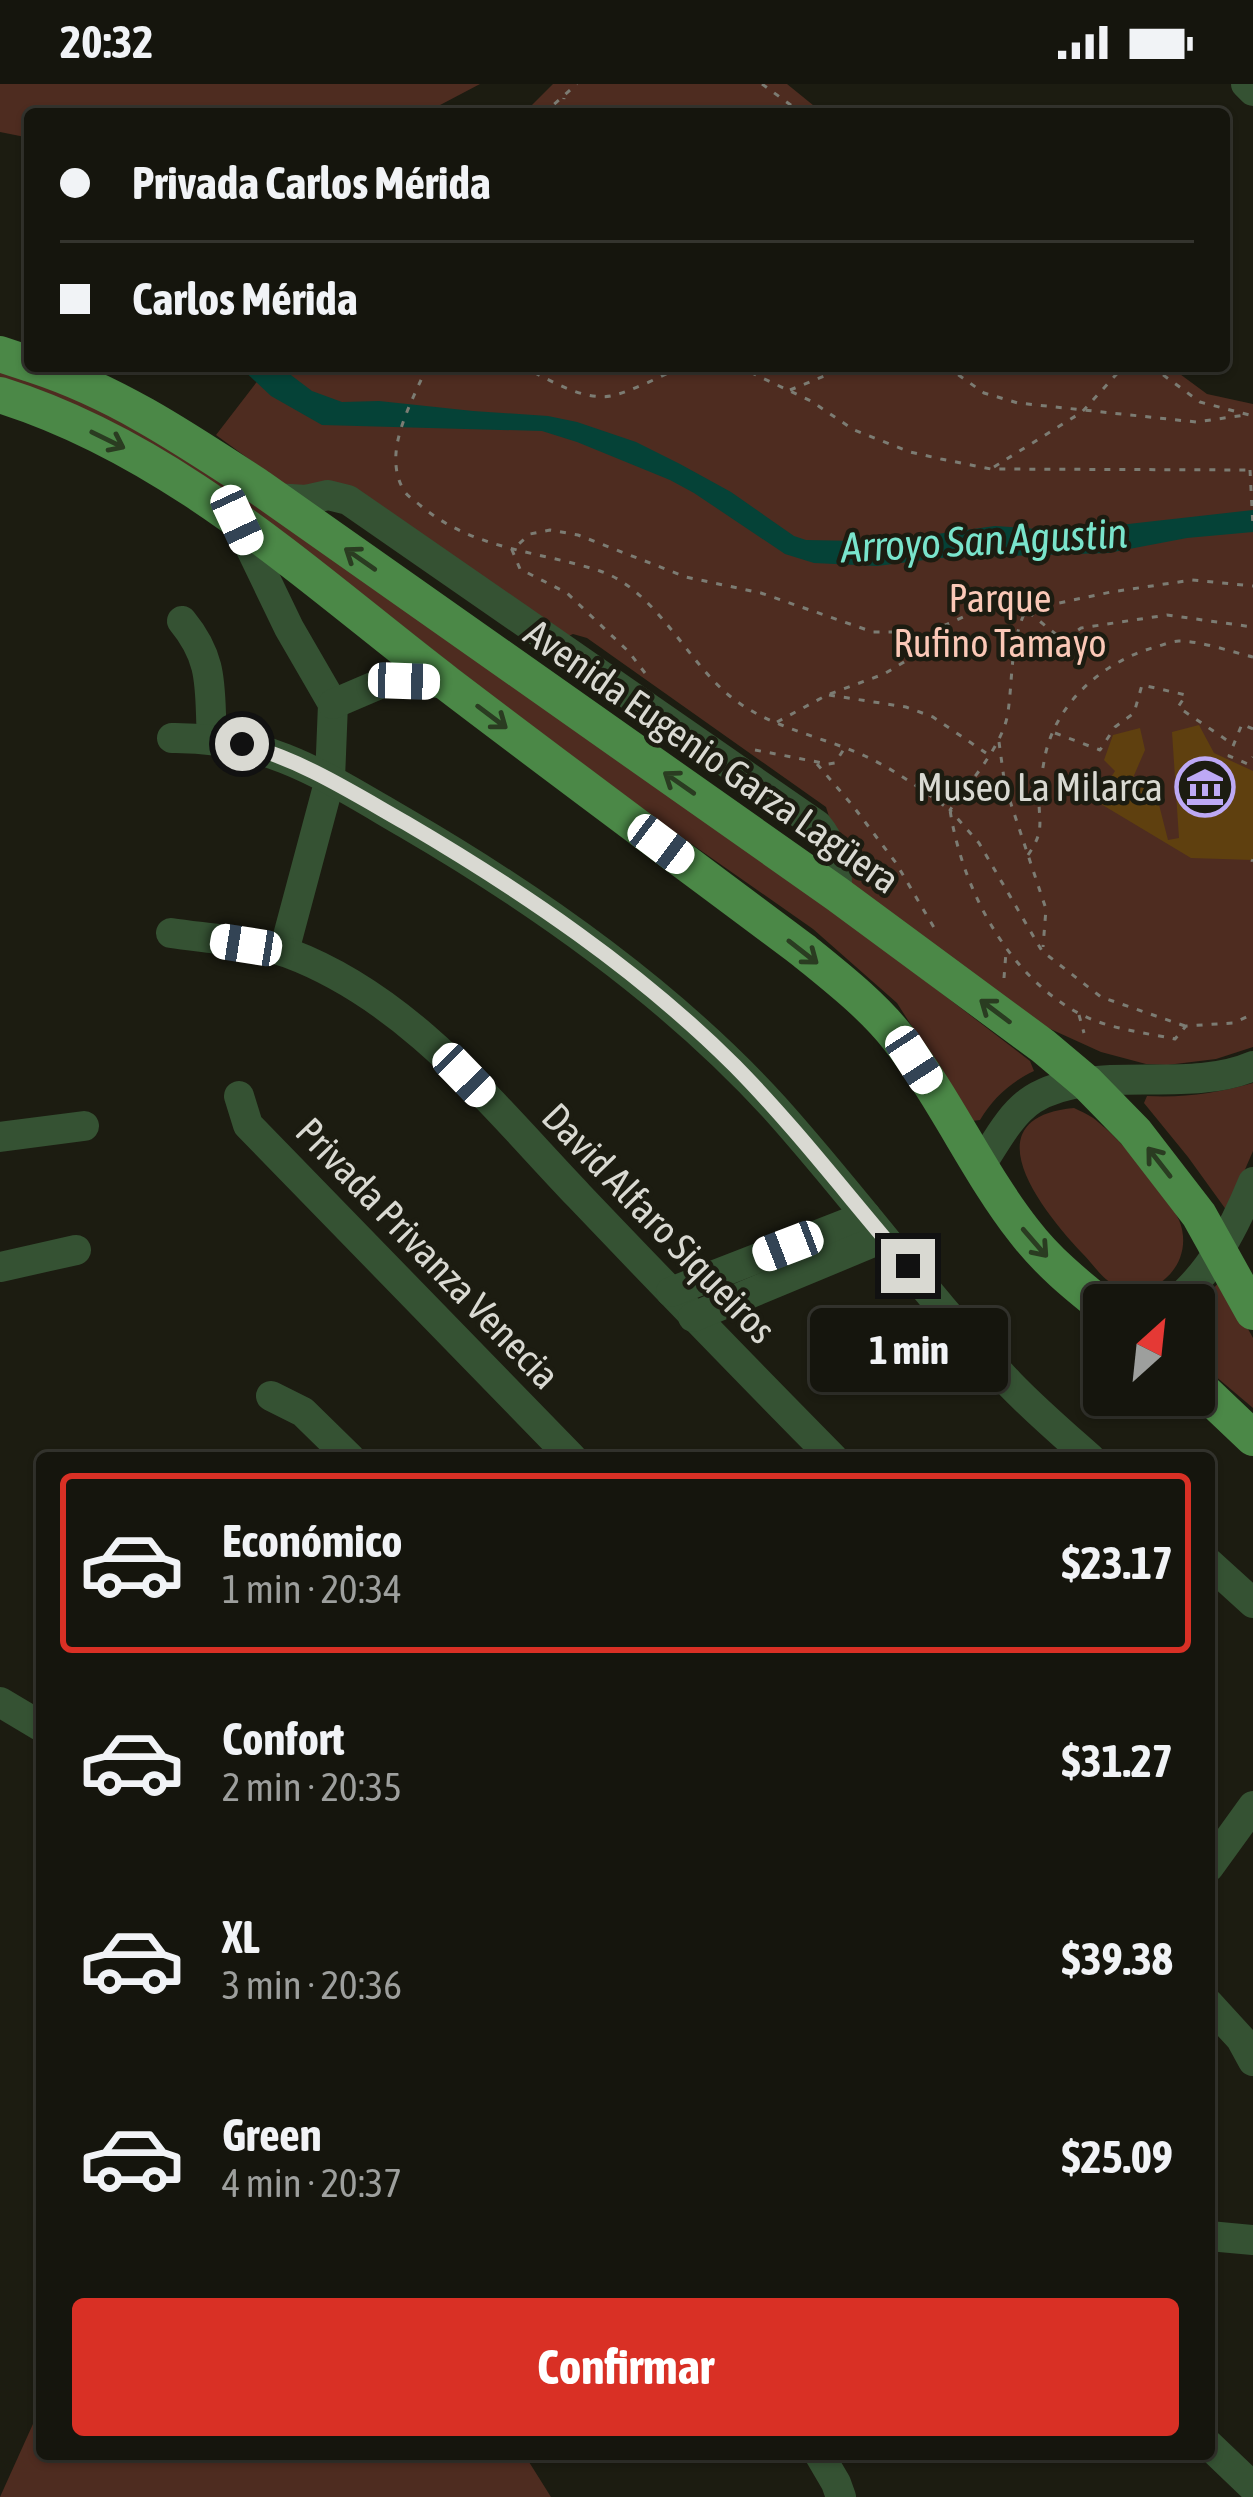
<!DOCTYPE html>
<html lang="es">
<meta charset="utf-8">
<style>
:root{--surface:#15150d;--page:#22221b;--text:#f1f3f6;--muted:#9d9f9d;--line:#34342e;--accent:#d93025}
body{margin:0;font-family:"Asap Condensed",sans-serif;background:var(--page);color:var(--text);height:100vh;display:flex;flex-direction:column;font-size:45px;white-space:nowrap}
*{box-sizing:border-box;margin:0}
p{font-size:39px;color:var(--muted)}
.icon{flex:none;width:66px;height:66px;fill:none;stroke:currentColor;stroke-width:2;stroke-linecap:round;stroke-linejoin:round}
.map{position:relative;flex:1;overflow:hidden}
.sheet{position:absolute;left:36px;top:1368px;width:1179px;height:1008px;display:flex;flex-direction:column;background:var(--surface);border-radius:12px;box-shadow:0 3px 9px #0004,0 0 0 3px var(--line)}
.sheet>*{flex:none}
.guide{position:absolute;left:24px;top:24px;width:1206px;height:264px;border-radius:12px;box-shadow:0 3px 9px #0004,0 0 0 3px var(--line);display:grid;align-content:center;height:264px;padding:0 36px;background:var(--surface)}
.needle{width:78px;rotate:27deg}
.tools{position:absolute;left:1083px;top:1200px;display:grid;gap:24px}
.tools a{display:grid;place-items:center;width:132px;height:132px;border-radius:12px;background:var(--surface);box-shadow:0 3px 9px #0004,0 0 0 3px var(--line);font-size:60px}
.end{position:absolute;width:54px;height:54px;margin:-27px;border:15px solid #d9d9d2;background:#111;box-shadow:0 0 0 6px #111}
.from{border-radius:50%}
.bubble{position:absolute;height:84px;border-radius:12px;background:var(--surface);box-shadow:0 3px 9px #0004,0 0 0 3px var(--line);font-size:39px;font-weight:700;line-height:84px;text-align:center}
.car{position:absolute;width:36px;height:72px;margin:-36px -18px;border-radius:15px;box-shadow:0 0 9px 3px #0007;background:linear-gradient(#fff 24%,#345 0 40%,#fff 0 76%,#345 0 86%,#fff 0)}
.guide b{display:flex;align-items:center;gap:42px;height:114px;font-size:45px}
.guide b+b{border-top:3px solid var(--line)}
.guide i{width:30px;height:30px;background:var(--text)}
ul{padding:21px 0 0;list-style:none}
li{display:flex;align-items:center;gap:36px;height:180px;margin:0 24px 18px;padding:0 12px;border:6px solid transparent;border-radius:12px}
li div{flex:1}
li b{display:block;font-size:45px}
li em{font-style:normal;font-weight:700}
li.active{border-color:var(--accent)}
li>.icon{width:108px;height:108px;stroke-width:1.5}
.cta{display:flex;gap:24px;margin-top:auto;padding:24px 36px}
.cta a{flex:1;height:138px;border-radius:12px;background:var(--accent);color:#fff;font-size:48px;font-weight:700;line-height:138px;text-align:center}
.status{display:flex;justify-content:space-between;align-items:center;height:84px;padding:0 60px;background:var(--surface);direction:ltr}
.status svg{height:33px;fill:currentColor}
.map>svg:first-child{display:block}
</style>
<div class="status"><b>20:32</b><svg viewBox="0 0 49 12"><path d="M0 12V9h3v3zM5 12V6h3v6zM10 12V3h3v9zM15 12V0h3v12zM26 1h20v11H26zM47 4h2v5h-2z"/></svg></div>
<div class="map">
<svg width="1253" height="2413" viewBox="0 0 1253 2413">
<rect width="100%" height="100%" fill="#1c1c11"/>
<g fill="#4e2c20">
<polygon points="0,0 480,0 423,30 30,30 30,54 0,48"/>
<polygon points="553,0 787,0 824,30 523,30"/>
<polygon points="269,282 1169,282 1207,310 1253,320 1253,963 1216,975 1167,981 1146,980 1101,968 1035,938 851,802 826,723 587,554 573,550 562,555 376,428 297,410 216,351"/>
<path d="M 0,283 L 151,346 L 829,823 L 1030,977 L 1034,987 C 1011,998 993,1014 980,1036 L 972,1037 L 897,919 L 813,845 L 590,689 L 316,474 L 0,295 Z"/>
<path d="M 1253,999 L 1253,1067 L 1227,1127 L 1188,1073 L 1144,1019 L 1147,1012 C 1184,1014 1217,1009 1253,999 Z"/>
<path d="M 1074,1024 C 1082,1028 1092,1032 1098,1038 C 1120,1055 1170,1112 1179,1136 C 1188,1157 1182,1180 1166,1194 C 1153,1207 1131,1208 1115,1201 C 1103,1196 1092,1179 1082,1169 C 1043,1128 968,1034 1074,1024 Z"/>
<polygon points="1221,1196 1253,1254 1253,1324 1194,1274 1194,1226"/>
<polygon points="42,2320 42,2370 524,2370 551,2413 0,2413"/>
</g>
<polygon fill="#054237" points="239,282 279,282 312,307 342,318 379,317 473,327 548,332 577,338 636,358 680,380 731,408 794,452 806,456 857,457 922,452 995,442 1066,447 1253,426 1253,448 1187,454 1108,469 940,474 877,482 814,479 785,470 694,409 670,396 577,358 542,347 322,341 271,312"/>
<polygon fill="#5f400f" points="1199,641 1214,669 1253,687 1253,776 1191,774 1096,717 1115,687 1104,676 1113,651 1140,644 1145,666 1132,696 1156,709 1168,756 1179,754 1172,648"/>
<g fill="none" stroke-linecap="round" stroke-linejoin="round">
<g stroke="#7c7c73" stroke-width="3" stroke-dasharray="6 9" stroke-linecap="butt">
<polyline points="762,0 803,30"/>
<polyline points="543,30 577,0"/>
<polyline points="562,30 564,14"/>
<path d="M 427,282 C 412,319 383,365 402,403 C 406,412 414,416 421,422 C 474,466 539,467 600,487 C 656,506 687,578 731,613 C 770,644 821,652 865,672 C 895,686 923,706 950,726 C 962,805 1009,895 1084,932 C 1111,945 1146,949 1175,955 L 1186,942 L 1233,939 L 1253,930"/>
<path d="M 521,282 C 547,294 581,317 611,312 C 630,308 664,291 683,282"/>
<polyline points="737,282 811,317 854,346 910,368 941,375 991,385 1253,386"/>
<polyline points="946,282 984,309 1018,319 1196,338 1246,331"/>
<polyline points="1151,282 1200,318 1253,332"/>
<polyline points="790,306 849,282"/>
<polyline points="994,383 1082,328 1124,282"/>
<polyline points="1250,386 1253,443"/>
<polyline points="645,589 629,568 567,509 520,485 512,466 530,450 550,446 578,451 686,493 761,509 873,548 912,548 930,555"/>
<polyline points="829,611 906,623 933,633 986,669"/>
<polyline points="777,638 827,611 884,590 914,572 943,542 981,525 1026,526 1111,508 1192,496 1253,502"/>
<polyline points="1253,645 1242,640 1229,672 1248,680 1253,673"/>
<polyline points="1055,649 1100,666 1115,643 1134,629 1142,601 1186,611 1178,623 1234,661"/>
<polyline points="999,658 1005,702 1046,825 1043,863"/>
<polyline points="755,666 828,680 835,679 844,665"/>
<polyline points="817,680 853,722 896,779 936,847"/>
<path d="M 1028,771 C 1046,745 1038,738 1039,709 C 1040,697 1043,684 1045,672 C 1056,619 1102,579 1152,564 C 1161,562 1171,557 1179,557 C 1201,557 1232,568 1253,573"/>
<polyline points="1251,776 1253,777"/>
<polyline points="1004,894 1006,868"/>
<polyline points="1079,931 1084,949"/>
<path d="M 1185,942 L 1101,913 L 1042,867 L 979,759 L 950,726 C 969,699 1004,660 1008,628 C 1013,593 1010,558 1026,526 L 1058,552 L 1069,552 L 1081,544 L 1167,531 L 1253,543"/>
</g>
<g stroke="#355233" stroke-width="30">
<polyline points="1246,0 1253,7"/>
<path d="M 274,414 L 306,416 L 328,411 L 348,416 L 817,741 C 833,760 838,786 837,810"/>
<polyline points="237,436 289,544 333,620 330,695 284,867"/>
<path d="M 182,537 C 215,577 209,605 212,654"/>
<polyline points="333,620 382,599 446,599"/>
<path d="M 172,654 C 269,653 326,693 407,740 C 539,817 670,909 774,1023 C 855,1113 926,1212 1010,1300 C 1035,1326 1063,1350 1090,1374"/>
<path d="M 171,849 C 204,854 259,858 288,869 C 409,914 493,1022 579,1112 C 663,1200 747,1287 833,1374"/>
<polyline points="239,1012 248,1041 572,1374"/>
<polyline points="0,1053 84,1042"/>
<path d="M 981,1081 C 996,1058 1010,1030 1033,1015 C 1093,978 1186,1011 1253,982"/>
<polyline points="0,1183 76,1166"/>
<polyline points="671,1208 866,1132"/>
<path d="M 1171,1221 C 1211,1190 1234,1144 1253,1098"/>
<polyline points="693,1233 883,1154"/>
<polyline points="271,1312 303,1328 350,1374"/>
<polyline points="1209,1479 1253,1519"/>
<polyline points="0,1618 42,1643"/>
<polyline points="1209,1783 1253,1722"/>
<polyline points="1209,1920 1241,1955 1253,1977"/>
<polyline points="1209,2152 1253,2156"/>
<polyline points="1209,2361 1253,2403"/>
<polyline points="819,2370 836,2399 841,2413"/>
</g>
<g stroke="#4b8847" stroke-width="36">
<polyline points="0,270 30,280"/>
<path d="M 36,282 C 118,309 187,356 259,403 L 837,810 L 1043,962 L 1087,999 L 1135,1048 L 1199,1131 L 1253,1228"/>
<path d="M 0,311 C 173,365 307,492 448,600 C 566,690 685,778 804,867 C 837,894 872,921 898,954 C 946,1015 977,1087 1024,1147 C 1047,1177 1075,1200 1104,1223"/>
<polyline points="1194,1298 1253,1354"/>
</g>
</g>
<defs><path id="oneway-shaft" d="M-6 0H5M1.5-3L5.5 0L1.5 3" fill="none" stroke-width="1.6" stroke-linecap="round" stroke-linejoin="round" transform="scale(3)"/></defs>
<g stroke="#2a3c21">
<use href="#oneway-shaft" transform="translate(108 356) rotate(26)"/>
<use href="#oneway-shaft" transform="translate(360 475) rotate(-145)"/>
<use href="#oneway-shaft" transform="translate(492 633) rotate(37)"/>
<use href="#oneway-shaft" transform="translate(679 699) rotate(-145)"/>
<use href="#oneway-shaft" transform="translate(803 868) rotate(38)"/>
<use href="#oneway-shaft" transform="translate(995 927) rotate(-143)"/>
<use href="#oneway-shaft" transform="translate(1159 1078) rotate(-128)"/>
<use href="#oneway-shaft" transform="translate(1035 1159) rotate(49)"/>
</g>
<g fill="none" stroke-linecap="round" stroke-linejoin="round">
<path stroke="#d9d9d2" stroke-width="15" d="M 242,660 C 302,676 353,709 406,739 C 522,807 639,886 735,982 C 797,1045 850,1115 908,1182"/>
</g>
<defs>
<symbol id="museum-ring" viewBox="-11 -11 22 22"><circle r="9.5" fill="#1c1c11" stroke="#bda9f5" stroke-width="1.5"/><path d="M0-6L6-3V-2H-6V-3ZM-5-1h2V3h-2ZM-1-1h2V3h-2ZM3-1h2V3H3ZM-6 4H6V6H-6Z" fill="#bda9f5"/></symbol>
</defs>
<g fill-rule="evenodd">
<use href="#museum-ring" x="1172" y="670" width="66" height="66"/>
</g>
<g text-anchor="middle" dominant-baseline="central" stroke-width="9" stroke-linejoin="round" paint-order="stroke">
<g font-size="39" fill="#fbc8b7" stroke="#1c1c11">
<text x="1000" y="514">Parque<tspan x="1000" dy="45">Rufino Tamayo</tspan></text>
</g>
<g font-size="39" fill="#d9d9d2" stroke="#1c1c11">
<text transform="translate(712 672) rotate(35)">Avenida Eugenio Garza Lagüera</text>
<text transform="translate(659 1139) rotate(46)">David Alfaro Siqueiros</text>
<text transform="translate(428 1169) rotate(46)">Privada Privanza Venecia</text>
</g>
<g font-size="39" fill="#d9d9d2" stroke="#1c1c11" text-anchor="end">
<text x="1163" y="703">Museo La Milarca</text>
</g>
<g font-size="42" font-style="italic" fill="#79e4cc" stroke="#1c1c11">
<text transform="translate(984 456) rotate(-3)">Arroyo San Agustin</text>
</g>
</g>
</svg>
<div class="tools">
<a><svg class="needle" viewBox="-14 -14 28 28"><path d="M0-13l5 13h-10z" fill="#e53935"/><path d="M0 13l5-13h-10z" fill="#9d9f9d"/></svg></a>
</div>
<i class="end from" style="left:242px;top:660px"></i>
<i class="end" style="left:908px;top:1182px"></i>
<div class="bubble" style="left:810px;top:1224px;width:198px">1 min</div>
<i class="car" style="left:237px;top:436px;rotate:155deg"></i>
<i class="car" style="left:404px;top:597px;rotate:92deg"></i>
<i class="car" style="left:661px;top:760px;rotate:127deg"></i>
<i class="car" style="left:246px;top:861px;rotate:279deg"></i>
<i class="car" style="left:914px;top:976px;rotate:147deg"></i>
<i class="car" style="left:464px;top:991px;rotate:136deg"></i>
<i class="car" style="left:788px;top:1162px;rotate:249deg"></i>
<div class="guide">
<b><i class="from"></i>Privada Carlos Mérida</b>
<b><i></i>Carlos Mérida</b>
</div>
<section class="sheet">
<ul>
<li class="active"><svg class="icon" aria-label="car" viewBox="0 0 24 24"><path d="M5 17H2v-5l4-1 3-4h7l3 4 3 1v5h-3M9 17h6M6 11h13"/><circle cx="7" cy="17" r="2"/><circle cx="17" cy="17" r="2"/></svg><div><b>Económico</b><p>1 min · 20:34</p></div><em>$23.17</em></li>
<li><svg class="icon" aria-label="car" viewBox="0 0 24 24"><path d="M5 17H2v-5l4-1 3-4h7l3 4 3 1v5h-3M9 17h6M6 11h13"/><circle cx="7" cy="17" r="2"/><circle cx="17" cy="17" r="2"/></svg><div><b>Confort</b><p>2 min · 20:35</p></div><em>$31.27</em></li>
<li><svg class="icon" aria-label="car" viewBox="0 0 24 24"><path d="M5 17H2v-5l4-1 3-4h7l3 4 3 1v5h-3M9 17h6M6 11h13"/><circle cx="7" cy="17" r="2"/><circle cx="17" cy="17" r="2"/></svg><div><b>XL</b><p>3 min · 20:36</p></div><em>$39.38</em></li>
<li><svg class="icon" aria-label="car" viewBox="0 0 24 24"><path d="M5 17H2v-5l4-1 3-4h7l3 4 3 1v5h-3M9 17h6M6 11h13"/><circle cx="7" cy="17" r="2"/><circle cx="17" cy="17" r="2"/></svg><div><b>Green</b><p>4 min · 20:37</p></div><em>$25.09</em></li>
</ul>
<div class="cta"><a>Confirmar</a></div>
</section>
</div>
